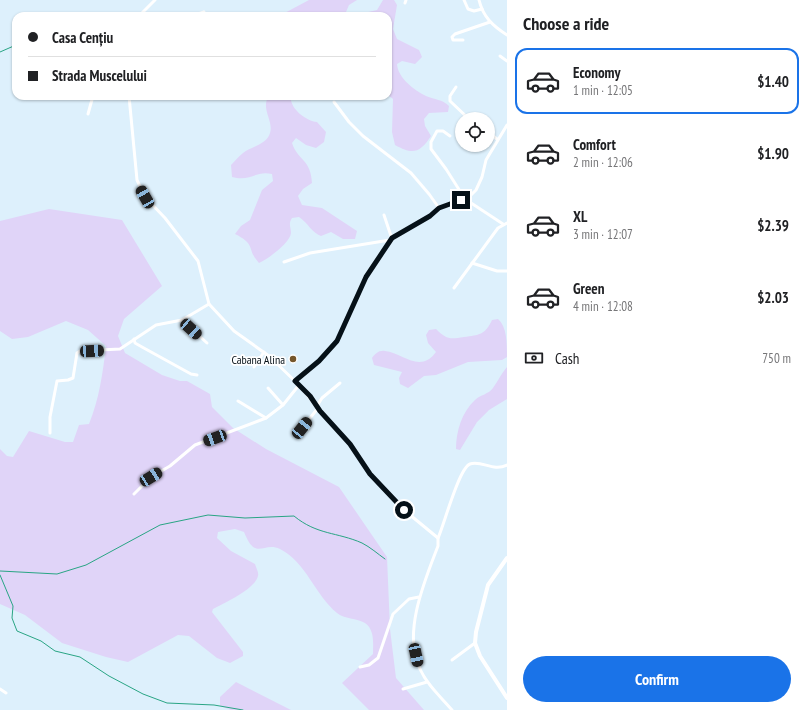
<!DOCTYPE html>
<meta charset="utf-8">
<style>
:root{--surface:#fff;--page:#f6f6f6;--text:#202124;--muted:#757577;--line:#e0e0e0;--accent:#1a73e8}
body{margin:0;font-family:"PT Sans Narrow",sans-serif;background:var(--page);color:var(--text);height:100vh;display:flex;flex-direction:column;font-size:15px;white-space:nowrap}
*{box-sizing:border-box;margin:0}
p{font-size:13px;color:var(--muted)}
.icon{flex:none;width:22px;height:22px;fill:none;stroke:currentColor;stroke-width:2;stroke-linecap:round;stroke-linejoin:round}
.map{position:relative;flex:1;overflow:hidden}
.side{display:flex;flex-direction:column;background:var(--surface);width:300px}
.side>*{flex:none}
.banner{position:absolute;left:12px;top:12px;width:380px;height:88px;border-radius:12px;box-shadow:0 1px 3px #0004;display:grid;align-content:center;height:88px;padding:0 16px;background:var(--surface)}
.tools{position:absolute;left:455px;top:112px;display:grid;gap:8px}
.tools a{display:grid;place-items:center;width:40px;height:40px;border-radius:50%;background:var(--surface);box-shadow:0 1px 3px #0004;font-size:20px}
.end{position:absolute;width:18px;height:18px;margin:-9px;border:5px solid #061118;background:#fff;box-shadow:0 0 0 2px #fff}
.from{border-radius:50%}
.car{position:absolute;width:12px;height:24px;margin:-12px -6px;border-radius:5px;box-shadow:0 0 3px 1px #0007;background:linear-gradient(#222 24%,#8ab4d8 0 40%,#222 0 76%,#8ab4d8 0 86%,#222 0)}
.banner b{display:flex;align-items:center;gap:14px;height:38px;font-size:15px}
.banner b+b{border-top:1px solid var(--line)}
.banner i{width:10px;height:10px;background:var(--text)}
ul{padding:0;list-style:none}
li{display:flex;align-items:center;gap:12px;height:66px;margin:0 8px 6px;padding:0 8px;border:2px solid transparent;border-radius:12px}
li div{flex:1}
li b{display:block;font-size:15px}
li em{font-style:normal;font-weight:800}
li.selected{border-color:var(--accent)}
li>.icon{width:36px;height:36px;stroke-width:1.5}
h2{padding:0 16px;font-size:18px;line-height:48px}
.pay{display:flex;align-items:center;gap:10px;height:44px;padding:0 16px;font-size:15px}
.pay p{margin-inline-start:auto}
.cta{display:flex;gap:8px;margin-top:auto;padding:8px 16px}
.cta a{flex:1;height:46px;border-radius:24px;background:var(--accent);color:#fff;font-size:16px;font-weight:800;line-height:46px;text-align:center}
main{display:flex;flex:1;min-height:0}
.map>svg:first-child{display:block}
</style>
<main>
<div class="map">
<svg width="507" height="710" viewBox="0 0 507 710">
<rect width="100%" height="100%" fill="#ddf0fc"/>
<g fill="#e0d4f8">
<path d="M 309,0 L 357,0 L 349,5 L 346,12 L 351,16 L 377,10 L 383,0 L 394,0 L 397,5 L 393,29 L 397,39 L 419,50 L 422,57 L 415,64 L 402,61 L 397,64 C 398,78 414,90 426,96 C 435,100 442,99 449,106 L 448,112 L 429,113 L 424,119 L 425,126 L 431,136 C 420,153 413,155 395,145 L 392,132 L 393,99 L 388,95 L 388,16 L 279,16 Z"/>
<path d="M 269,96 L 291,96 C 289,108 306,121 317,122 L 326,132 L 324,142 L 316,148 L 306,145 L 296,138 L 292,143 C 298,161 311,159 312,183 L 303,189 L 298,196 L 302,205 L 322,208 L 357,231 L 355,239 L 343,239 L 331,232 L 321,236 C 312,233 308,223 299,217 L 292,218 C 288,224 291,227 291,233 C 290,243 268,259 259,263 C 246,249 257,245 235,234 L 241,226 L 250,220 L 262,190 L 273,181 L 272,174 C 256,170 251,182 232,177 L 231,165 C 235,161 238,157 243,153 C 251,147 267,144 270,133 C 274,121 260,108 269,96 Z"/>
<path d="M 49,209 L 122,220 L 162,286 L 124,319 L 118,336 L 125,353 L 162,375 L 180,381 L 187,381 L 210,394 L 212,407 L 233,428 L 266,449 L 339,487 L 387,557 L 390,629 L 396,678 L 424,710 L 369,710 L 342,683 L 373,654 C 373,644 375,630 365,623 C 357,618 344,619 337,613 C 315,595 306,562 280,549 C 263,541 256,562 244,532 L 235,529 L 218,532 L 217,538 L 231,551 L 255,564 C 256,568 259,572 258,576 C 255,589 224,603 213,609 L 212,612 L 243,652 L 243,656 L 230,663 L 217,658 L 189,636 L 178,635 L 128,662 L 106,657 L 62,643 L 25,615 L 0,604 L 0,449 L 7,456 L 13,457 L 29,431 L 65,442 L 73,442 L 79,425 L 89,424 C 99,400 103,372 106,346 L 88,330 L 66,321 L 28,337 L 12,339 L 0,331 L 0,221 Z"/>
<path d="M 498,319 C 507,327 507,343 507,357 L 502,360 L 468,362 L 436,375 L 424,376 L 408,388 L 400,384 L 399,378 L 402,372 L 374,365 L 372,358 C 375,354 379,350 385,351 C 403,353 420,374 436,352 L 428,343 L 426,335 L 429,330 L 436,329 C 447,340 450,339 464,337 C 479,335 485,335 492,320 Z"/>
<path d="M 507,367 L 507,399 L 489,410 L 477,422 L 460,450 L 456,449 C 456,431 462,412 475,400 C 480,395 489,394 493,388 C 498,381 501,374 507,367 Z"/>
<polygon points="236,682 291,710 231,710 220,706 220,697"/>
</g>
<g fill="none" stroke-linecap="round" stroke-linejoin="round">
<g stroke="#29a584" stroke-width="1">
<polyline points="0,52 16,45"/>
<path d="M 0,571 L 57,574 L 86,565 L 160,525 L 208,515 L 245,518 L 294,516 C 317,535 337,532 362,543 C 370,547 378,554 385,559"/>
<polyline points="0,575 13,606 12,618 17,631 41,641 55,651 80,657 109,676 143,694 167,703 214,705 243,710"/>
</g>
<g stroke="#fff" stroke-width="3">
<polyline points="464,0 468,9 474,11 482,9"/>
<path d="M 479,0 C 483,17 493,26 507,35"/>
<polyline points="405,3 406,0"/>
<polyline points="139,16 155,0"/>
<polyline points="192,16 204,12"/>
<polyline points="463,40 453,40 452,37 455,34 490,22"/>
<polyline points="500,56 507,61"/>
<polyline points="456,87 450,96 450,101 469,119"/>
<polyline points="129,96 137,180 145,197 165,218 198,261 209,304 234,331 269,356 299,385 335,429 350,444 370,474 404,510 438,538"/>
<polyline points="334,102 349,122 363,136 411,173 429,194 439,208"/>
<polyline points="88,114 93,96"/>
<polyline points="488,132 497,139"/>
<polyline points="450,136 443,131 437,131 431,142 431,149 446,169 465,199 503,224"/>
<polyline points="384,215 392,239"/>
<polyline points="284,262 310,253 390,240"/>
<polyline points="472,263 497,271 507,271"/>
<polyline points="454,288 498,228 507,223"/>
<polyline points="182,320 207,343"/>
<polyline points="134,339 135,343 142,347 191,374 197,375"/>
<polyline points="254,367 264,352"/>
<polyline points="295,381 319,361 337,341 365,277 392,239 430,216 439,208 467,199 476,190 482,177 486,160 507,125"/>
<polyline points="268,388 283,405"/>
<polyline points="238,401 266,418"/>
<polyline points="317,406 322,398 340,383"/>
<polyline points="302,428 318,408"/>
<polyline points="50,433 50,417 57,381 68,380 73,378 77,353 80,351 120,349 156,325 182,320 209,304"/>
<polyline points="134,494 151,477 170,466 195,445 266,418 283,405 299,385"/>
<polyline points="452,660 475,643"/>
<polyline points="360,667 369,665 378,658 393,614 409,599 419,597"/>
<polyline points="0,689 6,693"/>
<polyline points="403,689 427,682"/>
<path d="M 452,710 C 441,697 427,685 420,669 C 402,633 425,580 438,546 L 438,538 C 444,525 459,468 470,464 C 482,460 493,472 507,465"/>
</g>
<polyline stroke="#fff" stroke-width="4" points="507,558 488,585 476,632 475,643 480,656 507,698"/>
</g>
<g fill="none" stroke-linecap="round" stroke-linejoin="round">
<polyline stroke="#061118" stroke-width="5" points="404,510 370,474 350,444 320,411 310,396 295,381 319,361 337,341 366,277 392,238 430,216 439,208 461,200"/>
</g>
<circle fill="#75562b" stroke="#fff" stroke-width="1.5" cx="293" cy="359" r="4"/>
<g text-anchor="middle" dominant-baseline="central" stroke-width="3.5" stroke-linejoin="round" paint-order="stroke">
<g font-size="12" fill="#061118" stroke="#fff" text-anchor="end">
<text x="285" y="359">Cabana Alina</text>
</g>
</g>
</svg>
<div class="tools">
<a><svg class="icon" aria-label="locate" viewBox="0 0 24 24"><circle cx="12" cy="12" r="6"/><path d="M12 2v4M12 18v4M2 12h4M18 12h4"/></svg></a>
</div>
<i class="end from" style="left:404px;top:510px"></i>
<i class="end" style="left:461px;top:200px"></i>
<i class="car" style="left:145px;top:197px;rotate:330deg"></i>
<i class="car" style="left:191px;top:329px;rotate:132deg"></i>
<i class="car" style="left:92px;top:351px;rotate:87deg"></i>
<i class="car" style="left:302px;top:428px;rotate:39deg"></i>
<i class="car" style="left:215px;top:438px;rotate:250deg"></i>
<i class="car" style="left:151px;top:477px;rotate:58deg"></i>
<i class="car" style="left:416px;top:655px;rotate:168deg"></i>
<div class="banner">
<b><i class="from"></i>Casa Cențiu</b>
<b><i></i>Strada Muscelului</b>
</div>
</div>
<section class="side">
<h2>Choose a ride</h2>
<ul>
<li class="selected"><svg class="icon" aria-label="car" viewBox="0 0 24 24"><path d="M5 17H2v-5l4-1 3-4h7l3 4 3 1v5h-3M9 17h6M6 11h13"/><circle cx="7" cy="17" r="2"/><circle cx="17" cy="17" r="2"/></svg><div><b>Economy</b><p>1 min · 12:05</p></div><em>$1.40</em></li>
<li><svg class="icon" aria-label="car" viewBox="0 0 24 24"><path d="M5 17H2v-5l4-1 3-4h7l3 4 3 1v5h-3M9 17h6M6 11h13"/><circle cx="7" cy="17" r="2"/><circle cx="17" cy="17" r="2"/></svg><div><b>Comfort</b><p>2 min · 12:06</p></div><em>$1.90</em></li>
<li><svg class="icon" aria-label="car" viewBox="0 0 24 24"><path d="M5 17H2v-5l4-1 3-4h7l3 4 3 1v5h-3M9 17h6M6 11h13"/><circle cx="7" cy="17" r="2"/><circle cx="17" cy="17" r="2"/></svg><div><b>XL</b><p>3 min · 12:07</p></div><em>$2.39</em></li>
<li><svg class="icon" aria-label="car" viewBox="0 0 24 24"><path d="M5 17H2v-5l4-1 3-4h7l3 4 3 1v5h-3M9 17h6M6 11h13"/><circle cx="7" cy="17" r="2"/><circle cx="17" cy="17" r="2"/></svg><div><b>Green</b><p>4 min · 12:08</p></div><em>$2.03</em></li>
</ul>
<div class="pay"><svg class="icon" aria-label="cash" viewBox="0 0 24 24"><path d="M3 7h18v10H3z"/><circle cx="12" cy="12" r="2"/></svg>Cash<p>750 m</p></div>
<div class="cta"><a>Confirm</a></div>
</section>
</main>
